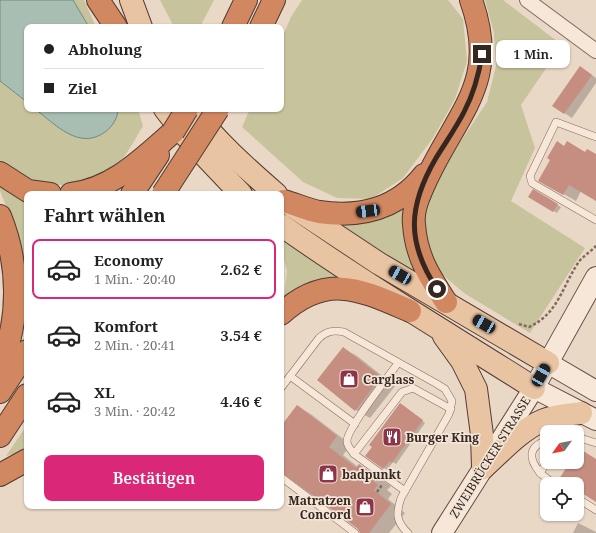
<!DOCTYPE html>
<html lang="de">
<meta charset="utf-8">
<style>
:root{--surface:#fff;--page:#f2f2f2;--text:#222;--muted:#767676;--line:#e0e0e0;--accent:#db2777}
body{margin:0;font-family:"Noto Serif",serif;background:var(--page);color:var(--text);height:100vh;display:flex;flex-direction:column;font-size:15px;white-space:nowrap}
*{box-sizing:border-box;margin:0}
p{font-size:13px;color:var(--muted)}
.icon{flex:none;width:22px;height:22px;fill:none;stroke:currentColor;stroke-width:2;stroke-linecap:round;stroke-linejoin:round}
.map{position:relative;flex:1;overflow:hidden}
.drawer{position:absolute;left:24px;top:191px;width:260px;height:318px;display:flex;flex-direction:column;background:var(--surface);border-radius:8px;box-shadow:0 1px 3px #0004}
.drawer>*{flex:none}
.banner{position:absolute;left:24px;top:24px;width:260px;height:88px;border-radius:8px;box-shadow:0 1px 3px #0004;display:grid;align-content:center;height:88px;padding:0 20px;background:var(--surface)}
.needle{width:26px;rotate:237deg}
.buttons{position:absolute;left:540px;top:425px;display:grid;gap:8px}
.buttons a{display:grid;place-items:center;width:44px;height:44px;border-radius:8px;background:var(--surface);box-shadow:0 1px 3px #0004;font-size:20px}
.end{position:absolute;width:18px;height:18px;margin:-9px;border:5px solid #362620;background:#fff;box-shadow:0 0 0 2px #fff}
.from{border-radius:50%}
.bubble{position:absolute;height:28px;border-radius:8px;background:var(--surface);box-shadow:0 1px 3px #0004;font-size:13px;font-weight:600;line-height:28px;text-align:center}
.car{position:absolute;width:12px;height:24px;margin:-12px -6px;border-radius:5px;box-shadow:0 0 3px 1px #0007;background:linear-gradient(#222 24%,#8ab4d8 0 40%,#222 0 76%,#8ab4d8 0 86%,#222 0)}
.banner b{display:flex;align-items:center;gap:14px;height:38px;font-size:15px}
.banner b+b{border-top:1px solid var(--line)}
.banner i{width:10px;height:10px;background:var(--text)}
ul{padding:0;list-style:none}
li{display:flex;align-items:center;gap:12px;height:60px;margin:0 8px 6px;padding:0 12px;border:2px solid transparent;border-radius:8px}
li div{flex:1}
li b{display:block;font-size:15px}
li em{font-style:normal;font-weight:600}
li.current{border-color:var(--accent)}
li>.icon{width:36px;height:36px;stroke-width:1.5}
h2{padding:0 20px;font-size:18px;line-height:48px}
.primary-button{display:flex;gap:8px;margin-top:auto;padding:8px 20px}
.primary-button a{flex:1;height:46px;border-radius:8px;background:var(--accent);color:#fff;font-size:16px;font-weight:600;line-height:46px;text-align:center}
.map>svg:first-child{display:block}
</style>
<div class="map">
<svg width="596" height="533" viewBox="0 0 596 533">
<rect width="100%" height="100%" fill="#ead8c7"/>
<g fill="#c7c39c">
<path d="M 0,0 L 84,0 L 96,27 L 27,27 L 27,109 L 138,109 L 143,126 C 134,140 125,160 111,170 C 82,190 44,190 15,172 C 10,169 4,167 0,162 Z"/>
<polygon points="160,0 214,0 200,27 174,27"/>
<polygon points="302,0 448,0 463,19 467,61 455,99 433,138 403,178 371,199 337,198 303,182 242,127 250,109 281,109 281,40 291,17"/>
<polygon points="485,0 503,0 562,45 521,105 535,148 511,201 585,248 530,333 464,293 437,270 425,244 421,222 432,191 459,144 487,102 496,66 494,33"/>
<polygon points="0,184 27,200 27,321 23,327 26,274 15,228 0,191"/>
<polygon points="409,203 417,273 333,222 361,224 380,219"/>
<path d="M 281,237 L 346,283 C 321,283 305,282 284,298 L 287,271 L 281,248 Z"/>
<polygon points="27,425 27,451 6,456"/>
</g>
<g fill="#a8beb3" stroke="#6f8c7f">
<polygon points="0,0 73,0 89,27 27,27 27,102 0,81"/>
<path d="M 35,109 L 118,109 C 118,118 112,127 105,132 C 79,151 55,124 35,109 Z"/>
</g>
<g fill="#0003">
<polygon points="588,72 596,78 596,83 572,118 554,106"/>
<polygon points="565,147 596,155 596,200 581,191 576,201 539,180"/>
<polygon points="533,191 561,207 557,213 529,197"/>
<polygon points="343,348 357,356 395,386 370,418 356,410 318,380"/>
<polygon points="298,406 312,415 351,445 343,455 358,467 359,465 391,486 387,490 392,494 388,499 405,513 389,533 360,533 359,528 281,470 281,427"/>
<polygon points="404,406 425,423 396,464 393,462 387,470 367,456"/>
<polygon points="578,523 596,532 596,533 573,533"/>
</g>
<g fill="#c58e80">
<polygon points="580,66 592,75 564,114 552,106"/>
<polygon points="557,141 564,146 567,141 585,152 587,149 596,154 596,201 569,185 563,195 538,181 550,160 547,158"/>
<polygon points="533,189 558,204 553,212 528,197"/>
<polygon points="343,347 381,377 355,411 317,380"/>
<polygon points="400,403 423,420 392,463 390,461 383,469 365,456 372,447 369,445"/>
<polygon points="297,405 337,436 329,447 356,468 359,464 377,477 374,482 378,485 374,490 391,504 369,533 360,533 358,529 281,472 281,426"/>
<polygon points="577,447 596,459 596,502 577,490 577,484 568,484 559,479 570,462 577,462"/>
</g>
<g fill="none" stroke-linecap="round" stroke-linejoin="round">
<defs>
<g id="lane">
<polyline points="596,137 556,122 530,176 532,183 596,220"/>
<path d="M 398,363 C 389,376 347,428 347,441 C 347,446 351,450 354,454 L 405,491"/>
<polyline points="290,376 355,424"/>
<path d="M 281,388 L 319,338 C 327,331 333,330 344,332 L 437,384 L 445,389 L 452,401 L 449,414 L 401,498 C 396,513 396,522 408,533"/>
<polyline points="577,437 596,443"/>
<polyline points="354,454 402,392 413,388 451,409"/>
<polyline points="547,462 540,473 554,484"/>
<path d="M 540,473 C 529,459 527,447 547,440"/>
<polyline points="281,477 355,533"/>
<polyline points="577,498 596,510"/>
</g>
<polyline id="street" points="527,0 596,51"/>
<g id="secondary">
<polyline points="548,363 596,391"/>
<polyline points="534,388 596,420"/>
<polyline points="442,533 534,388 596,277"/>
</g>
<g id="primary">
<polyline points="131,0 141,27"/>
<polyline points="165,109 186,136 241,194"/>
<path d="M 191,109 C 216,141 245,167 276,194"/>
<polyline points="292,206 378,263 548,363"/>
<path d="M 281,225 C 363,283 449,334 534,388"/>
<polyline points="444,336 462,361 476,389 482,435 483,468"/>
<path d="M 483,468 C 502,451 520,430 544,420 C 556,415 569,415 581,413"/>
</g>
<g id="highway">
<polyline points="98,0 116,27"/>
<polyline points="233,27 246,0"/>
<polyline points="261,27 274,0"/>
<polyline points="0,173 28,191 50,194"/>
<path d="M 71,194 C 113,189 142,159 173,132"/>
<polyline points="132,194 158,155"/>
<path d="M 284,201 C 295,204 308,210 319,212 C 361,218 397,209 424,175"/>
<path d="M 0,216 C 19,263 21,319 0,366"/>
<path d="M 446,302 C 429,276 416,256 414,224 C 412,209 421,191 427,178 C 459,110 500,81 471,0"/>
<path d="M 281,314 C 327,272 361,290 410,311"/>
<polyline points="0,392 27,351"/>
<polyline points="0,436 27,395"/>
<polyline points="0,475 27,460"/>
</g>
</defs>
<use href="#lane" stroke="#846a5e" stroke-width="8"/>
<use href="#street" stroke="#846a5e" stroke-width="16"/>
<use href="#secondary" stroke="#664c41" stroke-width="22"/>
<use href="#primary" stroke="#523a32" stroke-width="24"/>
<use href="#highway" stroke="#523a32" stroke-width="24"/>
<g stroke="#846a5e" stroke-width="2.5" stroke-dasharray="3 2" stroke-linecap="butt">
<path d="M 519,324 L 529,327 C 558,314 562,287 578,263 C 582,257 590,252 596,246"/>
<polyline points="410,436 420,442"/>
<polyline points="377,492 382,485"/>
</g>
<use href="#lane" stroke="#f6e7d9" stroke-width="7"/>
<use href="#street" stroke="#f6e7d9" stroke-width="14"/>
<use href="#secondary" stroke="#f6e7d9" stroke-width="20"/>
<use href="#primary" stroke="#e9c4a2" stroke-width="22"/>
<use href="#highway" stroke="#d18760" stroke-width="22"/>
<defs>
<g id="highway-bridge">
<polyline points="173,132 187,109"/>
<polyline points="163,194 218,109"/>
</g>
</defs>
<use href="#highway-bridge" stroke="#523a32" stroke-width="24" stroke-linecap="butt"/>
<use href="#highway-bridge" stroke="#d18760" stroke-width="22"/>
</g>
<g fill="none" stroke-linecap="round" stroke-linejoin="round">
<path stroke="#362620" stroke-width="5" d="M 437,289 C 406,242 408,206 436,158 C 445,143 456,128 464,112 C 474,93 479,74 482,54"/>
</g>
<defs>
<symbol id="shop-square" viewBox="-11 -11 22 22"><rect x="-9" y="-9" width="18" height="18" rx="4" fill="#8d3448" stroke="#f2e4d6"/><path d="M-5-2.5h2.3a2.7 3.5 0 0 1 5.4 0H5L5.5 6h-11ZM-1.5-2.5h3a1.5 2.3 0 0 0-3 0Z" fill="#fff"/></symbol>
<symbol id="restaurant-square" viewBox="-11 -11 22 22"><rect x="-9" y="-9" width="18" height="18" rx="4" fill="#8d3448" stroke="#f2e4d6"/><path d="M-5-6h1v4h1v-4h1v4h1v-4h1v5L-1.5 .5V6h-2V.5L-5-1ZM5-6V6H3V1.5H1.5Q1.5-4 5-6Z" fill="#fff"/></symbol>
</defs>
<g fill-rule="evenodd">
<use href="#shop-square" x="338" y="368" width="22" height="22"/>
<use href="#restaurant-square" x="381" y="426" width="22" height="22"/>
<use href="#shop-square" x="317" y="463" width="22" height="22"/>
<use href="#shop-square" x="354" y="496" width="22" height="22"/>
</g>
<g text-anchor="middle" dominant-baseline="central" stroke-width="3.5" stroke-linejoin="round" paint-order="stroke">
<g font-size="12" font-weight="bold" fill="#362620" stroke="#f2e4d6" text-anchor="start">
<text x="363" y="379">Carglass</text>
<text x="406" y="437">Burger King</text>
<text x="342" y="474">badpunkt</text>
<text x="351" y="500" text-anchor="end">Matratzen<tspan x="351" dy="14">Concord</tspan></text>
</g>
<g font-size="12" fill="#362620" stroke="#f2e4d6">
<text transform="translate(490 457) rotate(-58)">ZWEIBRÜCKER STRASSE</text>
</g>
</g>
</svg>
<div class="buttons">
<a><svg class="needle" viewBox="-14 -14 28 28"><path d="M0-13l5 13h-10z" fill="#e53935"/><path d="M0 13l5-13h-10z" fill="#767676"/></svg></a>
<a><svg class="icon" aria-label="locate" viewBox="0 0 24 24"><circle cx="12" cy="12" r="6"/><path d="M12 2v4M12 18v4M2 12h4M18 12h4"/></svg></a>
</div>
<i class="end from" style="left:437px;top:289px"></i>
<i class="end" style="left:482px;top:54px"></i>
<div class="bubble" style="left:496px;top:40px;width:74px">1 Min.</div>
<i class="car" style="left:368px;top:211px;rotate:263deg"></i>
<i class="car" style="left:400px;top:275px;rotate:300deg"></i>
<i class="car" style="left:484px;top:324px;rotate:300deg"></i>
<i class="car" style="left:541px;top:375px;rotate:30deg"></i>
<div class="banner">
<b><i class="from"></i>Abholung</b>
<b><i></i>Ziel</b>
</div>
<section class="drawer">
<h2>Fahrt wählen</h2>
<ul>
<li class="current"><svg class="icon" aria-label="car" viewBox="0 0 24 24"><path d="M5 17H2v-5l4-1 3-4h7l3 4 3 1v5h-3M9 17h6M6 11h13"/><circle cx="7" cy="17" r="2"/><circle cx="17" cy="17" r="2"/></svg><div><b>Economy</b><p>1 Min. · 20:40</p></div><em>2.62 €</em></li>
<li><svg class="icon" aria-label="car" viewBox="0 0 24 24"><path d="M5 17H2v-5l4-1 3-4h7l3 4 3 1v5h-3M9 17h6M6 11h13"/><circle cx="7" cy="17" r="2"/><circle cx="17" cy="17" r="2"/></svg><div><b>Komfort</b><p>2 Min. · 20:41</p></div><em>3.54 €</em></li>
<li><svg class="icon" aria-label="car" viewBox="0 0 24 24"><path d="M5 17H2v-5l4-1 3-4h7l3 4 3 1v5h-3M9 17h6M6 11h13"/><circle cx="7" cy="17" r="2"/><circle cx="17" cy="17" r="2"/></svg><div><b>XL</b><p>3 Min. · 20:42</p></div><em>4.46 €</em></li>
</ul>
<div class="primary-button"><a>Bestätigen</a></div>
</section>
</div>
